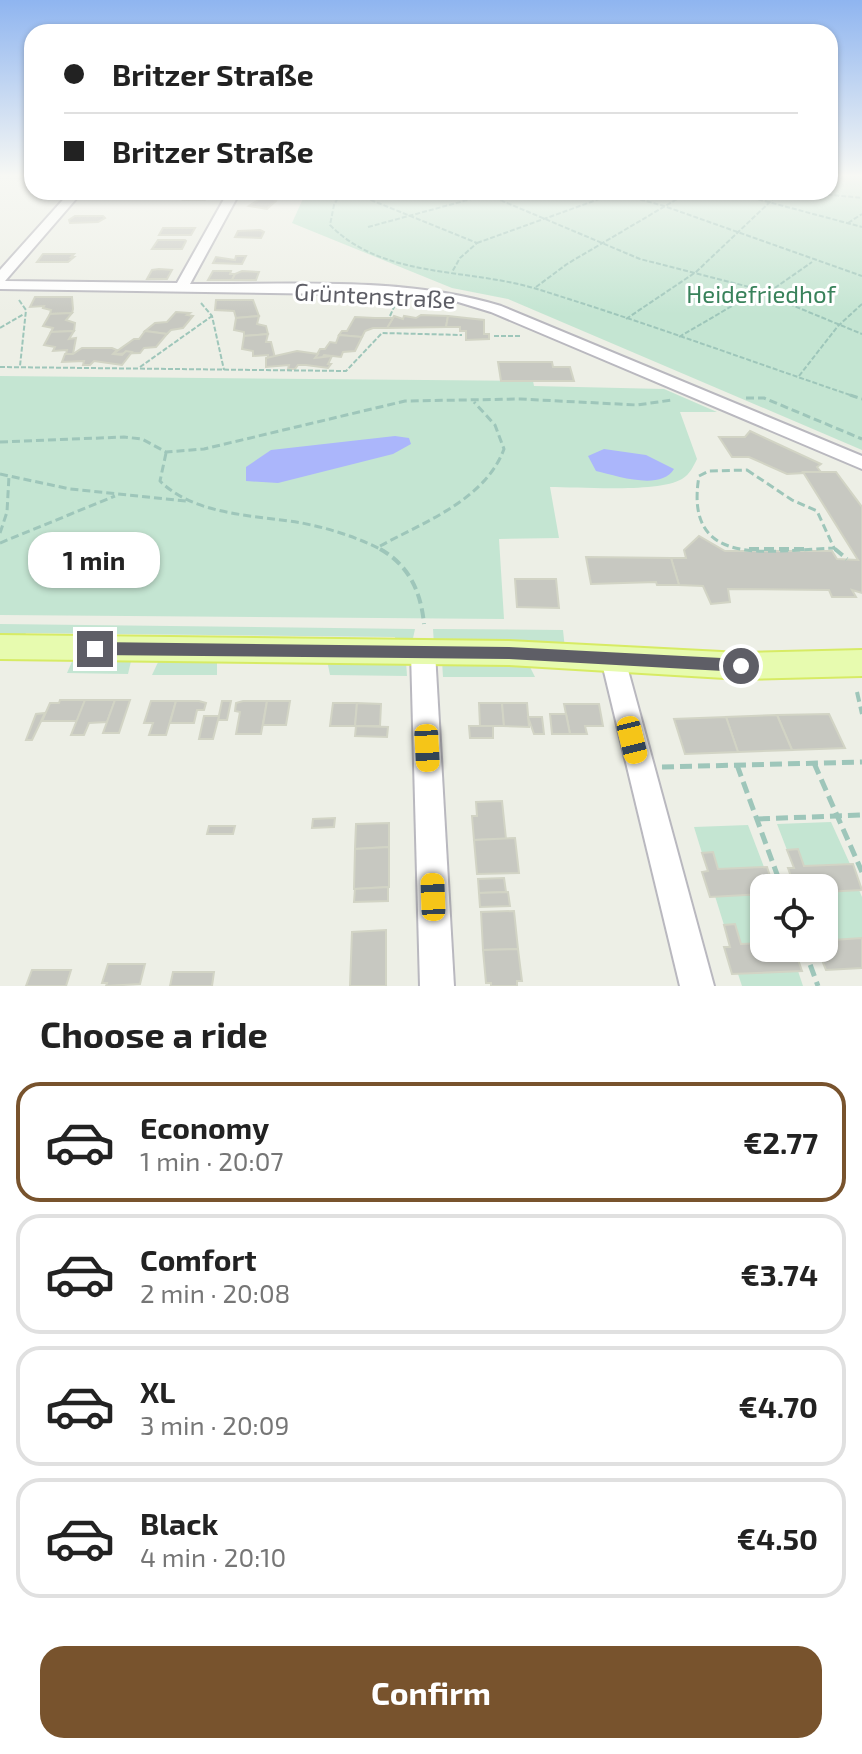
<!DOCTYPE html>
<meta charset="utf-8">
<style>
:root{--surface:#fff;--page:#f2f2f2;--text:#222;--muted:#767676;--line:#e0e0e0;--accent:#78532d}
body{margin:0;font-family:"Exo 2",sans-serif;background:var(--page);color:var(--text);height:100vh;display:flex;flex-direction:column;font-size:30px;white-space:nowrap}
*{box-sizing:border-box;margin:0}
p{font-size:26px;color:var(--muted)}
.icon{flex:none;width:44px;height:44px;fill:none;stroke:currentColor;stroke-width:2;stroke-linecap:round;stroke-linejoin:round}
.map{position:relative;height:986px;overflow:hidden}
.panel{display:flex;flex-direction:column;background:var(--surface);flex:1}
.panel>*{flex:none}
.hud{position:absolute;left:24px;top:24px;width:814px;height:176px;border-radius:24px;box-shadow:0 2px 6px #0004;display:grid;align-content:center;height:176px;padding:0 40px;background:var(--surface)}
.controls{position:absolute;left:750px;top:874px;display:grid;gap:16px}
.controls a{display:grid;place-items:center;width:88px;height:88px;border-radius:16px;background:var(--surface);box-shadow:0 2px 6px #0004;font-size:40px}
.end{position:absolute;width:36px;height:36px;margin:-18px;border:10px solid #5e5e66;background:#fff;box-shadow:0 0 0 4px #fff}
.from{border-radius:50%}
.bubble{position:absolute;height:56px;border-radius:24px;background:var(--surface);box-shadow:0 2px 6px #0004;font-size:26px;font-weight:700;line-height:56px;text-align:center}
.car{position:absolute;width:24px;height:48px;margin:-24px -12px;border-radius:10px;box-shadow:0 0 6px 2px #0007;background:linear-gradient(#f5c518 24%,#345 0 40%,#f5c518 0 76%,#345 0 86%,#f5c518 0)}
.hud b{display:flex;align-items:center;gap:28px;height:76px;font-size:30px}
.hud b+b{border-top:2px solid var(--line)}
.hud i{width:20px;height:20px;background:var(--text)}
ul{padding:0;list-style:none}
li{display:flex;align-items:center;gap:24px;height:120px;margin:0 16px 12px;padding:0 24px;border:4px solid var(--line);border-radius:24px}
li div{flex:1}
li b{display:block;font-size:30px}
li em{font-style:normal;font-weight:700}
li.on{border-color:var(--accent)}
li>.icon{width:72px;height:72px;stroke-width:1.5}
h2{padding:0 40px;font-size:36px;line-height:96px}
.cta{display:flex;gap:16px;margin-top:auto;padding:16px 40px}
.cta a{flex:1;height:92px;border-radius:24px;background:var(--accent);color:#fff;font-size:32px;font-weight:700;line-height:92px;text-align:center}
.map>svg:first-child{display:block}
</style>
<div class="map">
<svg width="862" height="986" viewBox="0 0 862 986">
<rect width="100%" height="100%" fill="#edefe6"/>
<g fill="#c4e5d2">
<polygon points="830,176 862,176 862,450 508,299 452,288 292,223 306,192 830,192"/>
<path d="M 0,376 L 533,381 L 534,386 L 664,389 L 717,412 L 680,412 L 697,459 C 693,467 690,474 682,479 C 658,493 580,487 550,487 L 559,538 L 499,539 L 504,619 L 0,615 Z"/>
<polygon points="0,624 415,629 412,643 395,643 395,637 26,633 23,639 0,639"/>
<polygon points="433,629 563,630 565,649 434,645"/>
<polygon points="74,657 132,657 128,674 67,673"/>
<polygon points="160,658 217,658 217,675 152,675"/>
<polygon points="327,660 406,661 407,676 330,675"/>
<polygon points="442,661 528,663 535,677 443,677"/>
<polygon points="831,822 850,864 804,866 798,850 787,850 777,824"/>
<polygon points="748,825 764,867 718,869 713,852 702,853 694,827"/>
<polygon points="859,890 862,897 862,938 833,940 824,921 824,892"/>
<polygon points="764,894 764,943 741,944 735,924 724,925 715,896"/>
<polygon points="798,971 803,986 742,986 738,974"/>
</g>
<g fill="#abb6fb">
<polygon points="395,436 409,438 411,444 393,454 278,483 246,481 246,467 271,450"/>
<path d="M 604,449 L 646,455 L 674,469 C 661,491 617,476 596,471 L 588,456 Z"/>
</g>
<g fill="#c7c8c1" stroke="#d2d4c5" stroke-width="2">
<polygon points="188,192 209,192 205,200 183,200"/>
<polygon points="271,198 276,201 267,209 249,206 260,199"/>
<polygon points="75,216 103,216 105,218 98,222 70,223 69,220"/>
<polygon points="163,228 195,228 191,235 159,235"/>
<polygon points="260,230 264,232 261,238 235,237 238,231"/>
<polygon points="158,240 185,240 186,241 182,249 152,249"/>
<polygon points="43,254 74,254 71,257 74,257 68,262 37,262"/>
<polygon points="236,256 246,256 242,264 213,263 216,257 235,260"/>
<polygon points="159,269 172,270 167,279 147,279 152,270"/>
<polygon points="213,271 231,271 230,274 235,274 232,280 208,280"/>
<polygon points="242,271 259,272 256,280 232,280 235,274"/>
<polygon points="35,297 72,297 73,309 72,313 50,314 51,310 43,308 44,306 30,307"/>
<polygon points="216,300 253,300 259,316 236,318 234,311 215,310"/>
<polygon points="176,312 190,313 187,315 193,316 183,328 171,330 167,334 145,331 155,323 167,322"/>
<polygon points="72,313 66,320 75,323 74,331 51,332 53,328 43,326 50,314"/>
<polygon points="421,315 448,316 446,327 387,328 394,316 403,319 404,316 416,318"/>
<polygon points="259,316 257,324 266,326 268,334 244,336 244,332 234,330 236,318"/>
<polygon points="448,316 484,320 484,334 489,334 489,339 466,340 466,331 460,331 460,327 446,327"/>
<polygon points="355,317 375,318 393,318 387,328 373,328 365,331 362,337 339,335 342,331 347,331"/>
<polygon points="74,331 69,339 76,338 73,354 66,354 67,350 53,351 55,347 44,345 51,332"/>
<polygon points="145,331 167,334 156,347 144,348 140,353 113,354 134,339 139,339"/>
<polygon points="268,334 266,342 271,342 275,358 268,359 268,355 253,356 253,351 242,349 244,336"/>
<polygon points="339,335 362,337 355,351 343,352 341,357 324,355 322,358 315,358 320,349 325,349 330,342 336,343"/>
<polygon points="82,348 112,348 117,350 113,354 122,355 126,351 132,352 122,365 94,361 90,365 83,365 84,361 62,362 65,354 73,354"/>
<polygon points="297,351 318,354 315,358 332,356 328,364 331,364 328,368 306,365 298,365 295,369 288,369 289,365 266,367 266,358"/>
<polygon points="498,362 552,362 553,367 570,367 574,381 501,381"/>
<polygon points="750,431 821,464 817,467 821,472 787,474 749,457 732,457 719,437 745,437"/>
<polygon points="803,472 836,472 862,507 862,593 852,590 856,597 832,597 829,590 728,589 730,602 711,604 703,586 679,585 671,558 686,558 684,550 699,536 725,551 832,551 837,559 858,560"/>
<polygon points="586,557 671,558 679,585 657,585 656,582 591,584"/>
<polygon points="515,579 556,579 559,608 517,607"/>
<polygon points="60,700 85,700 77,721 42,721 50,703 59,703"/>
<polygon points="85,700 115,700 107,722 89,723 84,735 71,735"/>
<polygon points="115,700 130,700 119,733 103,733"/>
<polygon points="151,701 176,701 166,735 149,735 153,723 144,723"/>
<polygon points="176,701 199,701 206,703 204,710 197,710 194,723 170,723"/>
<polygon points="222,701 231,701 227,720 218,720"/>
<polygon points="243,701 267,701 261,734 236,734 240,712 235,711 236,703"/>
<polygon points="267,701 290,701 286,725 263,725"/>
<polygon points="333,703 357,703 355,726 330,726"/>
<polygon points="357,703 381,704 380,726 355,726"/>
<polygon points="479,703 502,703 504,726 480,726"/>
<polygon points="502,703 527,703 529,727 504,726"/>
<polygon points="564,704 599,704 603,726 585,726 587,734 570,734"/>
<polygon points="45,713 32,740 26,740 36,714"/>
<polygon points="550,714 566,714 570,734 552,734"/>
<polygon points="829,714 845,748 792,750 777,715"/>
<polygon points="777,715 792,750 738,752 726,717"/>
<polygon points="204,716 219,716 213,739 199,739"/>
<polygon points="528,717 542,717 544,734 534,734"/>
<polygon points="726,717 738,752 685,754 674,719"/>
<polygon points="356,726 388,727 387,737 355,736"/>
<polygon points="469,726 493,726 493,738 470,738"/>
<polygon points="502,801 506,839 474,840 472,816 477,816 476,802"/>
<polygon points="335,818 334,827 312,828 313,819"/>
<polygon points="389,823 389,847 355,849 356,824"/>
<polygon points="209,826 235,826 233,834 207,834"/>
<polygon points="515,838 519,873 477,874 474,840"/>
<polygon points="389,847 389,887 354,889 355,849"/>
<polygon points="798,849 804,866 853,864 862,890 824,892 824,888 795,888 788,868 794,868 787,850"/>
<polygon points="713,852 718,869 767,867 774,888 764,888 764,894 710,897 702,872 708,871 702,853"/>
<polygon points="504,878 506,892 479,893 478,879"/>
<polygon points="388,887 388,901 354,902 355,889"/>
<polygon points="508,892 510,906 480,907 479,893"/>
<polygon points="514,911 518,949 483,950 481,912"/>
<polygon points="825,921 833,940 862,938 862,968 826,970 817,948 824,948"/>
<polygon points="735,924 741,944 764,943 764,948 794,948 802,971 732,974 724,947 730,947 724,925"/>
<polygon points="386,930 386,986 350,986 352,932"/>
<polygon points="518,949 522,981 517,981 517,986 491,986 491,983 486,983 483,950"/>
<polygon points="108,964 145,964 140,984 106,986 107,983 102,983"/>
<polygon points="32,970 71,970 66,986 26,986"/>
<polygon points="173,972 214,972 212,986 170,986"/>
</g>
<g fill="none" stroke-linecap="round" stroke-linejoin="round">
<defs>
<g id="minor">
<path d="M 70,192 L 82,192 L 5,281 L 177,283 L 228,192 L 240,192 L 190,284 C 293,285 402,276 501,306 L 862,456 L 862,469 L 491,312 L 455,301 L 398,295 L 0,289 L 0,270 Z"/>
<polygon points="423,643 432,645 435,652 454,986 420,986 411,652 414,645"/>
<polygon points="613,649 622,652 625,659 714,986 680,986 601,659 604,652"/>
</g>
<polygon id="major" points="0,635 509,641 741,653 862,650 862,676 741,679 509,665 0,659"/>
</defs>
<use href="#minor" stroke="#b9b8bf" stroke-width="4"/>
<use href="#major" stroke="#d7eb64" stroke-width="4"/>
<g stroke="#9ec6ba" stroke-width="2" stroke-dasharray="5 2" stroke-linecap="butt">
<path d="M 341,192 L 334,205 L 330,225 C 383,279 469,268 537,289 C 644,322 750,361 856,397"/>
<polyline points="351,192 477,243 460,258 452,272"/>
<polyline points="481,192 640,259 769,292 794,306 862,334"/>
<polyline points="613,192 664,206 862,276"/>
<polyline points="731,192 862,227"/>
<polyline points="848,223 862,214"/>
<polyline points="368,227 497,192"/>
<polyline points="477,243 616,193"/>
<polyline points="536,287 567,264 689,192"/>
<polyline points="769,292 812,262"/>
<polyline points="19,300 26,310 20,366"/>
<polyline points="201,303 212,316 224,370"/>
<polyline points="390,316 395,305"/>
<polyline points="626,319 696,272 773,199 823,194 862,198"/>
<polyline points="0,328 24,314"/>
<polyline points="494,336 521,336"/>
<polyline points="679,337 761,289"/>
<polyline points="0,367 346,371 382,333 462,335"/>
<polyline points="140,367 212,316"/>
<polyline points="799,376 838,326 862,304"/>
</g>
<g stroke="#9ec6ba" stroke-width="3" stroke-dasharray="8 4" stroke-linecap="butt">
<polyline points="850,395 862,399"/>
<polyline points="746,398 764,398 862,439"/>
<polyline points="0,442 124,437 142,439 166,452 204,449 405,401 520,399 637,405 672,400"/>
<path d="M 166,453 L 160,481 C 195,516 256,515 302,523 C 331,529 357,537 384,551"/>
<path d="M 747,470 L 792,500 L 817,511 L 834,548 C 771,550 683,571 699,476 L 709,471 Z"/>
<polyline points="0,474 70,489 186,501"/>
<polyline points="0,533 7,512 9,476"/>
<polyline points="0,543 115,496"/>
<path d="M 380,546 C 424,522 485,500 504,449 L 495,425 L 474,402"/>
<polyline points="834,548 837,551"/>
</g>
<g stroke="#9ec6ba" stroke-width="4" stroke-dasharray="10 5" stroke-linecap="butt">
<path d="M 380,549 C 409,565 421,592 424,624"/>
<polyline points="749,549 808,549"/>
<polyline points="835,549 847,559"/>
<polyline points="857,692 862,714"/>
</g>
<g stroke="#9ec6ba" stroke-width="5" stroke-dasharray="12 6" stroke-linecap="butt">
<polyline points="814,763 862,872"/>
<polyline points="737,765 782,888"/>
<polyline points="662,767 862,762"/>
<polyline points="758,819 862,815"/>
<polyline points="804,948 818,986"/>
</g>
<use href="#minor" fill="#fff" fill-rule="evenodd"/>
<use href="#major" fill="#e7fbaf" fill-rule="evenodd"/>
</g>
<linearGradient id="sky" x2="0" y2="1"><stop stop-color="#8fb5f0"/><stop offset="0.56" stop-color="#f7f8f4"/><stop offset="1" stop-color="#f7f8f4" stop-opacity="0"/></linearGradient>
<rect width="862" height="314" fill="url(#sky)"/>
<polygon fill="#5e5e66" points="95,642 509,647 741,659 750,666 741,672 509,659 95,655 87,649"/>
<g text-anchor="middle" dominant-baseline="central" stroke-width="6" stroke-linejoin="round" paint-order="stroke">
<g font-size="24" fill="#39825b" stroke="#fff">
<text x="761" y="293">Heidefriedhof</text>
</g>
<g font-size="24" fill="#5e5e66" stroke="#fff">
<text transform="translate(375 295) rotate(3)">Grüntenstraße</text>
</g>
</g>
</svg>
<div class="controls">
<a><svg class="icon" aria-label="locate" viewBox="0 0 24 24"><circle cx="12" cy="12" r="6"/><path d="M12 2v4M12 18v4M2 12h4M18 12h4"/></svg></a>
</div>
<i class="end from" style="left:741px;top:666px"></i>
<i class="end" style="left:95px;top:649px"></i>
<div class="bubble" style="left:28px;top:532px;width:132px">1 min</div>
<i class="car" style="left:632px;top:740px;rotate:166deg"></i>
<i class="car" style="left:427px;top:748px;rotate:177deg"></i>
<i class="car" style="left:433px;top:897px;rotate:358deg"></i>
<div class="hud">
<b><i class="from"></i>Britzer Straße</b>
<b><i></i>Britzer Straße</b>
</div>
</div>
<section class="panel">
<h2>Choose a ride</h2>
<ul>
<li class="on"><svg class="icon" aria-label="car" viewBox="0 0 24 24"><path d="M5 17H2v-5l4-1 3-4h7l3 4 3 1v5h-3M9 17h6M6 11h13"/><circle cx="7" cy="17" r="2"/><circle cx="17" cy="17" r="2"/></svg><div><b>Economy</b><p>1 min · 20:07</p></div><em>€2.77</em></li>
<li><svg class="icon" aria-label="car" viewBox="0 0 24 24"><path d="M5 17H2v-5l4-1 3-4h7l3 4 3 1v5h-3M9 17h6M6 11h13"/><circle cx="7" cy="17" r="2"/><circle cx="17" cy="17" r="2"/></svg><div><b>Comfort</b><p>2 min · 20:08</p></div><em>€3.74</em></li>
<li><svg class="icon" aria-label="car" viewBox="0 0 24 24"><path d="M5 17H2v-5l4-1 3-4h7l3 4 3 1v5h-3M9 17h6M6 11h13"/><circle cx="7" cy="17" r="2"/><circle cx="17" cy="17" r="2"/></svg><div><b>XL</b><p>3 min · 20:09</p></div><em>€4.70</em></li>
<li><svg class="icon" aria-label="car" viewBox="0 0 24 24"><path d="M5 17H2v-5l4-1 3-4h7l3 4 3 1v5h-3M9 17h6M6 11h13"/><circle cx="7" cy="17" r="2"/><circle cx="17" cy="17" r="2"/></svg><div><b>Black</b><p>4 min · 20:10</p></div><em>€4.50</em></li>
</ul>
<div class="cta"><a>Confirm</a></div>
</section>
